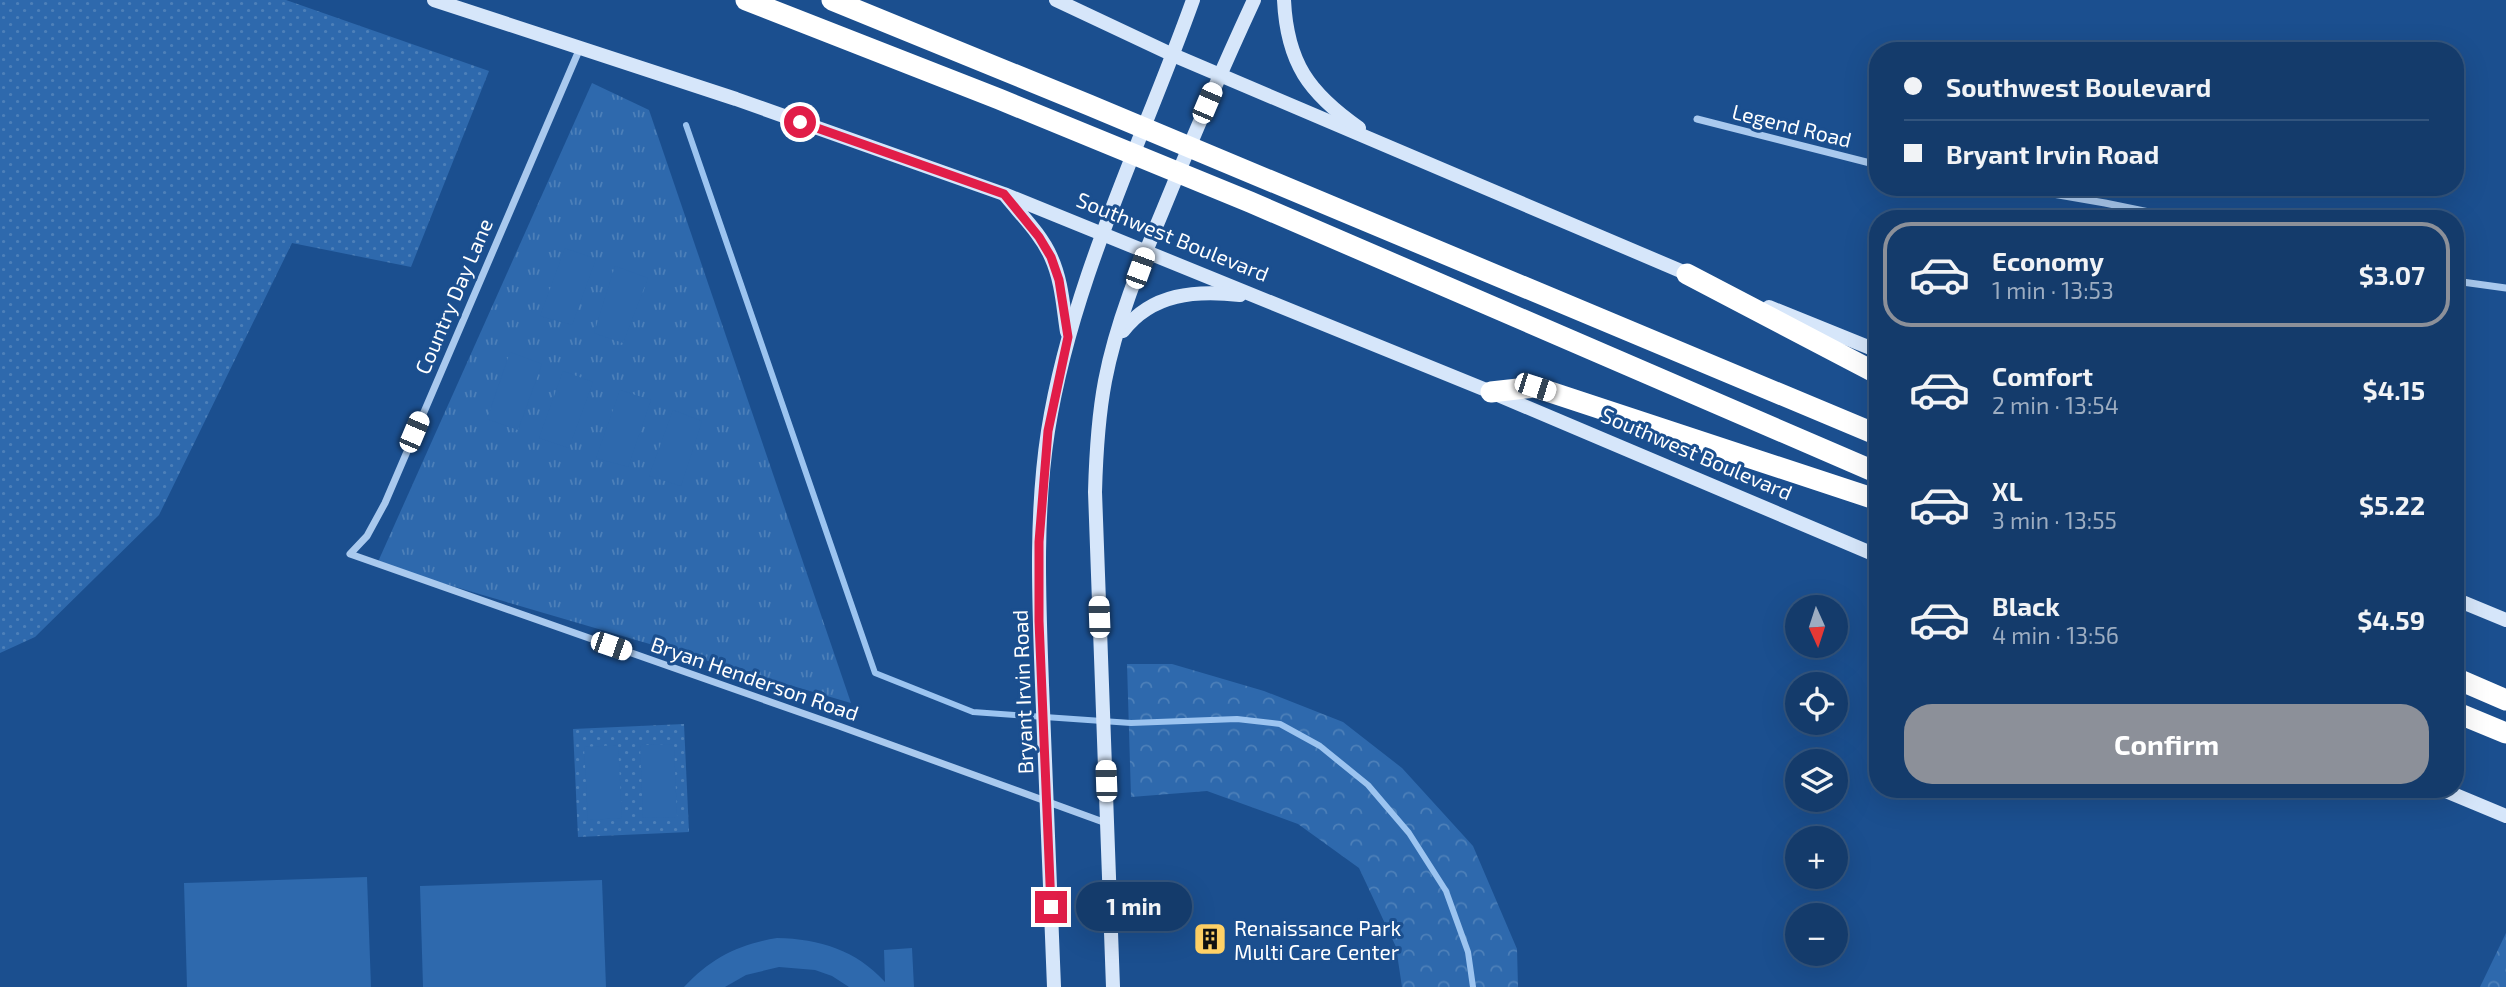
<!DOCTYPE html>
<meta charset="utf-8">
<style>
:root{--surface:#143b6b;--page:#214673;--text:#f1f3f6;--muted:#9dadc1;--line:#33557e;--accent:#8c9099}
body{margin:0;font-family:"Exo 2",sans-serif;background:var(--page);color:var(--text);height:100vh;display:flex;flex-direction:column;font-size:26px;white-space:nowrap}
*{box-sizing:border-box;margin:0}
p{font-size:23px;color:var(--muted)}
.icon{flex:none;width:38px;height:38px;fill:none;stroke:currentColor;stroke-width:2;stroke-linecap:round;stroke-linejoin:round}
.map{position:relative;flex:1;overflow:hidden}
.side{position:absolute;left:1869px;top:210px;width:595px;height:588px;display:flex;flex-direction:column;background:var(--surface);border-radius:28px;box-shadow:0 7px 28px #0002,0 0 0 2px var(--line)}
.side>*{flex:none}
.guide{position:absolute;left:1869px;top:42px;width:595px;height:154px;border-radius:28px;box-shadow:0 7px 28px #0002,0 0 0 2px var(--line);display:grid;align-content:center;height:154px;padding:0 35px;background:var(--surface)}
.needle{width:46px;rotate:177deg}
.tools{position:absolute;left:1785px;top:595px;display:grid;gap:14px}
.tools a{display:grid;place-items:center;width:63px;height:63px;border-radius:50%;background:var(--surface);box-shadow:0 7px 28px #0002,0 0 0 2px var(--line);font-size:35px}
.end{position:absolute;width:32px;height:32px;margin:-16px;border:9px solid #e11d48;background:#fff;box-shadow:0 0 0 4px #fff}
.from{border-radius:50%}
.bubble{position:absolute;height:49px;border-radius:24px;background:var(--surface);box-shadow:0 7px 28px #0002,0 0 0 2px var(--line);font-size:23px;font-weight:700;line-height:49px;text-align:center}
.car{position:absolute;width:21px;height:42px;margin:-21px -10px;border-radius:9px;box-shadow:0 0 5px 2px #0007;background:linear-gradient(#fff 24%,#345 0 40%,#fff 0 76%,#345 0 86%,#fff 0)}
.guide b{display:flex;align-items:center;gap:24px;height:66px;font-size:26px}
.guide b+b{border-top:2px solid var(--line)}
.guide i{width:18px;height:18px;background:var(--text)}
ul{padding:12px 0 0;list-style:none}
li{display:flex;align-items:center;gap:21px;height:105px;margin:0 14px 10px;padding:0 21px;border:4px solid transparent;border-radius:28px}
li div{flex:1}
li b{display:block;font-size:26px}
li em{font-style:normal;font-weight:700}
li.selected{border-color:var(--accent)}
li>.icon{width:63px;height:63px;stroke-width:1.5}
.action{display:flex;gap:14px;margin-top:auto;padding:14px 35px}
.action a{flex:1;height:80px;border-radius:28px;background:var(--accent);color:#fff;font-size:28px;font-weight:700;line-height:80px;text-align:center}
.map>svg:first-child{display:block}
</style>
<div class="map">
<svg width="2506" height="987" viewBox="0 0 2506 987">
<defs>
<pattern id="grass-tufts" width="24" height="20" patternUnits="userSpaceOnUse" patternTransform="scale(1.75)"><rect width="24" height="20" fill="#2e69ad"/><path d="M3 7l-1-3M5 7V3M7 7l1-3M15 17l-1-3M17 17v-4M19 17l1-3" fill="none" stroke="#4d80b9"/></pattern>
<pattern id="forest-crowns" width="20" height="18" patternUnits="userSpaceOnUse" patternTransform="scale(1.75)"><rect width="20" height="18" fill="#2e69ad"/><path d="M2 6a3 3 0 1 1 6 0M12 15a3 3 0 1 1 6 0" fill="none" stroke="#4d80b9"/></pattern>
<pattern id="park-dots" width="8" height="8" patternUnits="userSpaceOnUse" patternTransform="scale(1.75)"><rect width="8" height="8" fill="#2e69ad"/><path d="M2 2h.1M6 6h.1" fill="none" stroke="#4d80b9" stroke-width="1.8" stroke-linecap="round"/></pattern>
</defs>
<rect width="100%" height="100%" fill="#1b4f8f"/>
<polygon fill="url(#grass-tufts)" points="592,83 649,110 851,703 377,564"/>
<g fill="url(#forest-crowns)">
<polygon points="1127,664 1172,664 1264,691 1343,722 1402,768 1473,846 1517,949 1518,987 1402,987 1396,947 1359,868 1298,824 1207,791 1131,797"/>
<polygon points="2506,933 2506,987 2480,987"/>
</g>
<g fill="url(#park-dots)">
<polygon points="0,0 286,0 489,71 411,267 292,243 159,515 35,637 0,653"/>
<polygon points="684,724 689,832 578,837 573,729"/>
</g>
<g fill="#2e69ad">
<polygon points="565,248 596,259 572,325 540,316"/>
<polygon points="615,266 648,278 623,343 594,333"/>
<polygon points="510,352 542,364 518,430 487,419"/>
<polygon points="563,371 593,382 569,448 539,438"/>
<polygon points="620,390 651,400 628,467 596,458"/>
<polygon points="673,410 702,421 681,486 649,476"/>
<polygon points="674,744 677,817 643,818 640,745"/>
<polygon points="618,745 622,818 588,820 584,747"/>
<polygon points="367,877 371,987 187,987 184,883"/>
<polygon points="602,880 606,987 423,987 420,886"/>
<path d="M 777,938 C 820,939 856,950 885,982 L 884,950 L 912,948 L 914,987 L 849,987 L 832,976 L 815,970 L 779,967 L 746,975 L 725,987 L 684,987 C 711,958 739,944 777,938 Z"/>
</g>
<g fill="none" stroke-linecap="round" stroke-linejoin="round">
<polyline stroke="#9cc4f0" stroke-width="6" points="686,125 875,673 973,712 1131,723 1237,719 1280,724 1320,746 1368,785 1409,833 1446,891 1468,952 1473,987"/>
<g stroke="#a9c9ee" stroke-width="7">
<polyline points="580,48 385,503 367,536 350,554 839,726 1106,823"/>
<polyline points="1697,119 1878,165"/>
<polyline points="2011,187 2105,203 2183,219"/>
<polyline points="2455,281 2506,288"/>
</g>
<g stroke="#d6e6fa" stroke-width="14">
<polyline points="434,0 736,99 1004,194 1491,392 1878,556"/>
<polyline points="1056,0 1173,55 1695,277"/>
<path d="M 1284,0 C 1287,63 1309,93 1359,128"/>
<path d="M 1005,195 C 1021,215 1041,234 1051,257 C 1062,281 1063,307 1067,332"/>
<polyline points="1769,307 1878,351"/>
<path d="M 1123,331 C 1152,293 1196,290 1240,295"/>
<polyline points="2455,599 2506,620"/>
<polyline points="2441,789 2506,816"/>
<path d="M 1054,987 C 1050,886 1046,786 1042,685 C 1039,601 1035,515 1048,431 C 1072,280 1142,143 1193,0"/>
<path d="M 1113,987 L 1095,492 C 1096,455 1098,418 1105,381 C 1116,323 1140,265 1163,210 C 1192,139 1222,69 1254,0"/>
</g>
<g stroke="#fff" stroke-width="21">
<polyline points="746,0 999,99 1250,202 1878,473"/>
<polyline points="832,0 1089,105 1878,435"/>
<polyline points="1687,274 1878,374"/>
<polyline points="1491,392 1535,387 1878,500"/>
<polyline points="2455,678 2506,700"/>
<polyline points="2455,712 2506,733"/>
</g>
</g>
<g fill="none" stroke-linecap="round" stroke-linejoin="round">
<polyline stroke="#e11d48" stroke-width="9" points="800,122 1004,194 1039,237 1051,257 1059,280 1068,337 1048,431 1039,542 1039,621 1051,907"/>
</g>
<defs>
<symbol id="building-square" viewBox="-11 -11 22 22"><rect x="-9" y="-9" width="18" height="18" rx="4" fill="#ffd166" stroke="#1b4f8f"/><path d="M-4-6H4V6H1V3H-1V6H-4ZM-2.5-4.3h1.7v1.8h-1.7ZM.8-4.3h1.7v1.8H.8ZM-2.5-1h1.7V.8h-1.7ZM.8-1h1.7V.8H.8Z" fill="#111"/></symbol>
</defs>
<g fill-rule="evenodd">
<use href="#building-square" x="1191" y="920" width="38" height="38"/>
</g>
<g text-anchor="middle" dominant-baseline="central" stroke-width="6" stroke-linejoin="round" paint-order="stroke">
<g font-size="21" fill="#fff" stroke="#1b4f8f">
<text transform="translate(1792 125) rotate(14)">Legend Road</text>
<text transform="translate(1173 236) rotate(22)">Southwest Boulevard</text>
<text transform="translate(453 296) rotate(-67)">Country Day Lane</text>
<text transform="translate(1697 453) rotate(23)">Southwest Boulevard</text>
<text transform="translate(755 678) rotate(19)">Bryan Henderson Road</text>
<text transform="translate(1022 692) rotate(-92)">Bryant Irvin Road</text>
</g>
<g font-size="21" fill="#fff" stroke="#1b4f8f" text-anchor="start">
<text x="1234" y="927">Renaissance Park<tspan x="1234" dy="24">Multi Care Center</tspan></text>
</g>
</g>
</svg>
<div class="tools">
<a><svg class="needle" viewBox="-14 -14 28 28"><path d="M0-13l5 13h-10z" fill="#e53935"/><path d="M0 13l5-13h-10z" fill="#9dadc1"/></svg></a>
<a><svg class="icon" aria-label="locate" viewBox="0 0 24 24"><circle cx="12" cy="12" r="6"/><path d="M12 2v4M12 18v4M2 12h4M18 12h4"/></svg></a>
<a><svg class="icon" aria-label="layers" viewBox="0 0 24 24"><path d="M12 4l9 5-9 5-9-5zM3 14l9 5 9-5"/></svg></a>
<a>+</a>
<a>−</a>
</div>
<i class="end from" style="left:800px;top:122px"></i>
<i class="end" style="left:1051px;top:907px"></i>
<div class="bubble" style="left:1076px;top:882px;width:116px">1 min</div>
<i class="car" style="left:1207px;top:103px;rotate:23deg"></i>
<i class="car" style="left:1140px;top:268px;rotate:20deg"></i>
<i class="car" style="left:1535px;top:387px;rotate:108deg"></i>
<i class="car" style="left:414px;top:432px;rotate:23deg"></i>
<i class="car" style="left:1099px;top:617px;rotate:358deg"></i>
<i class="car" style="left:611px;top:646px;rotate:109deg"></i>
<i class="car" style="left:1106px;top:781px;rotate:358deg"></i>
<div class="guide">
<b><i class="from"></i>Southwest Boulevard</b>
<b><i></i>Bryant Irvin Road</b>
</div>
<section class="side">
<ul>
<li class="selected"><svg class="icon" aria-label="car" viewBox="0 0 24 24"><path d="M5 17H2v-5l4-1 3-4h7l3 4 3 1v5h-3M9 17h6M6 11h13"/><circle cx="7" cy="17" r="2"/><circle cx="17" cy="17" r="2"/></svg><div><b>Economy</b><p>1 min · 13:53</p></div><em>$3.07</em></li>
<li><svg class="icon" aria-label="car" viewBox="0 0 24 24"><path d="M5 17H2v-5l4-1 3-4h7l3 4 3 1v5h-3M9 17h6M6 11h13"/><circle cx="7" cy="17" r="2"/><circle cx="17" cy="17" r="2"/></svg><div><b>Comfort</b><p>2 min · 13:54</p></div><em>$4.15</em></li>
<li><svg class="icon" aria-label="car" viewBox="0 0 24 24"><path d="M5 17H2v-5l4-1 3-4h7l3 4 3 1v5h-3M9 17h6M6 11h13"/><circle cx="7" cy="17" r="2"/><circle cx="17" cy="17" r="2"/></svg><div><b>XL</b><p>3 min · 13:55</p></div><em>$5.22</em></li>
<li><svg class="icon" aria-label="car" viewBox="0 0 24 24"><path d="M5 17H2v-5l4-1 3-4h7l3 4 3 1v5h-3M9 17h6M6 11h13"/><circle cx="7" cy="17" r="2"/><circle cx="17" cy="17" r="2"/></svg><div><b>Black</b><p>4 min · 13:56</p></div><em>$4.59</em></li>
</ul>
<div class="action"><a>Confirm</a></div>
</section>
</div>
